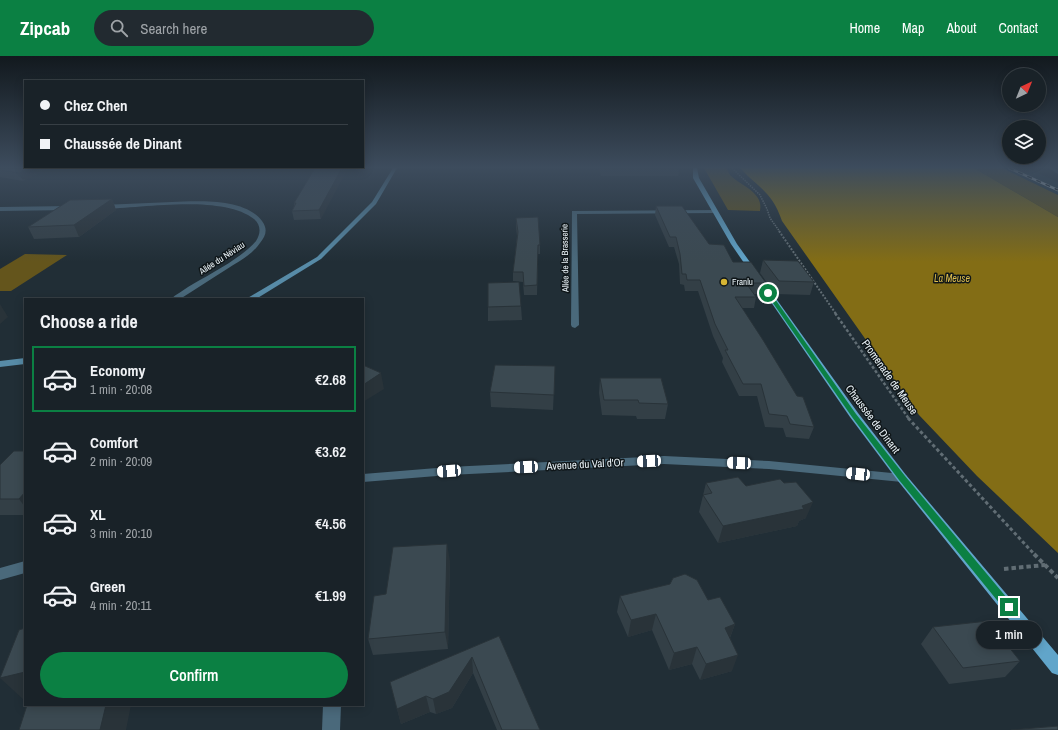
<!DOCTYPE html>
<meta charset="utf-8">
<style>
:root{--surface:#192228;--page:#222a30;--text:#f1f3f6;--muted:#9fa4a8;--line:#373f45;--accent:#0b8043}
body{margin:0;font-family:"Archivo Narrow",sans-serif;background:var(--page);color:var(--text);height:100vh;display:flex;flex-direction:column;font-size:15px;white-space:nowrap}
*{box-sizing:border-box;margin:0}
p{font-size:13px;color:var(--muted)}
.icon{flex:none;width:22px;height:22px;fill:none;stroke:currentColor;stroke-width:2;stroke-linecap:round;stroke-linejoin:round}
.map{position:relative;flex:1;overflow:hidden}
.panel{position:absolute;left:24px;top:242px;width:340px;height:408px;display:flex;flex-direction:column;background:var(--surface);border-radius:0px;box-shadow:0 2px 10px #0003,0 0 0 1px var(--line)}
.panel>*{flex:none}
.guide{position:absolute;left:24px;top:24px;width:340px;height:88px;border-radius:0px;box-shadow:0 2px 10px #0003,0 0 0 1px var(--line);display:grid;align-content:center;height:88px;padding:0 16px;background:var(--surface)}
.needle{width:26px;rotate:43deg}
.controls{position:absolute;left:1002px;top:12px;display:grid;gap:8px}
.controls a{display:grid;place-items:center;width:44px;height:44px;border-radius:50%;background:var(--surface);box-shadow:0 2px 10px #0003,0 0 0 1px var(--line);font-size:20px}
.end{position:absolute;width:18px;height:18px;margin:-9px;border:5px solid #0b8043;background:#fff;box-shadow:0 0 0 2px #fff}
.from{border-radius:50%}
.bubble{position:absolute;height:28px;border-radius:14px;background:var(--surface);box-shadow:0 2px 10px #0003,0 0 0 1px var(--line);font-size:13px;font-weight:600;line-height:28px;text-align:center}
.car{position:absolute;width:12px;height:24px;margin:-12px -6px;border-radius:5px;box-shadow:0 0 3px 1px #0007;background:linear-gradient(#fff 24%,#345 0 40%,#fff 0 76%,#345 0 86%,#fff 0)}
.guide b{display:flex;align-items:center;gap:14px;height:38px;font-size:15px}
.guide b+b{border-top:1px solid var(--line)}
.guide i{width:10px;height:10px;background:var(--text)}
ul{padding:0;list-style:none}
li{display:flex;align-items:center;gap:12px;height:66px;margin:0 8px 6px;padding:0 8px;border:2px solid transparent;border-radius:0px}
li div{flex:1}
li b{display:block;font-size:15px}
li em{font-style:normal;font-weight:600}
li.current{border-color:var(--accent)}
li>.icon{width:36px;height:36px;stroke-width:1.5}
h2{padding:0 16px;font-size:18px;line-height:48px}
.cta{display:flex;gap:8px;margin-top:auto;padding:8px 16px}
.cta a{flex:1;height:46px;border-radius:24px;background:var(--accent);color:#fff;font-size:16px;font-weight:600;line-height:46px;text-align:center}
header{display:flex;align-items:center;gap:24px;box-sizing:border-box;height:56px;padding:0 20px;background:var(--accent);color:#fff}
header strong{font-size:19px}
nav{display:flex;gap:22px;margin-inline-start:auto;font-size:14px}
.search{width:280px;height:36px;background:var(--page);display:flex;align-items:center;gap:10px;box-sizing:border-box;padding:0 14px;border-radius:22px;color:var(--muted);font-size:15px}
.map>svg:first-child{display:block}
</style>
<header>
<strong>Zipcab</strong>
<div class="search"><svg class="icon" aria-label="search" viewBox="0 0 24 24"><circle cx="10" cy="10" r="6"/><path d="M15 15l6 6"/></svg>Search here</div>
<nav><a>Home</a><a>Map</a><a>About</a><a>Contact</a></nav>
</header>
<div class="map">
<svg width="1058" height="674" viewBox="0 0 1058 674">
<rect width="100%" height="100%" fill="#212e36"/>
<polygon fill="#243944" points="1002,112 1026,112 1058,126 1058,139"/>
<g fill="#64551c">
<path d="M 704,112 L 726,112 C 728,114 729,118 731,120 C 742,130 764,137 760,155 L 728,154 Z"/>
<polygon points="974,112 1002,112 1058,139 1058,161"/>
<polygon points="25,198 67,199 11,235 0,235 0,213"/>
</g>
<path fill="#836d15" d="M 740,112 L 974,112 L 1058,161 L 1058,497 L 977,420 L 919,359 L 782,165 C 772,136 760,133 740,112 Z"/>
<g fill="none" stroke-linecap="round" stroke-linejoin="round">
<polyline stroke="#616d74" stroke-width="1.5" stroke-dasharray="1.5 1" stroke-linecap="butt" points="732,112 760,139 767,153 770,162 780,176"/>
<polyline stroke="#616d74" stroke-width="2" stroke-dasharray="2 1.5" stroke-linecap="butt" points="779,175 836,258"/>
<polyline stroke="#616d74" stroke-width="2.5" stroke-dasharray="3 2" stroke-linecap="butt" points="835,257 909,363"/>
<polyline stroke="#616d74" stroke-width="3" stroke-dasharray="3.5 2.5" stroke-linecap="butt" points="908,362 1035,499"/>
<g stroke="#616d74" stroke-width="4" stroke-dasharray="4.5 3" stroke-linecap="butt">
<polyline points="1034,498 1058,522"/>
<polyline points="1004,513 1045,509"/>
</g>
<polygon fill="#4a697b" fill-rule="evenodd" points="1049,112 1054,112 1058,114 1058,118"/>
<g fill="#4a697b" fill-rule="evenodd">
<path d="M 172,146 C 198,145 245,142 262,165 C 268,173 266,180 260,187 C 252,199 239,205 227,213 C 211,223 196,233 180,243 L 171,243 C 176,238 183,235 188,231 C 208,219 242,202 256,185 C 261,177 261,169 254,163 C 223,138 141,152 102,153 L 99,151 L 102,149 Z"/>
<polygon points="0,151 70,150 73,152 70,154 0,155"/>
<polygon points="717,154 717,156 715,157 577,158 579,269 575,272 572,271 571,269 572,155"/>
<polygon points="664,400 769,405 902,418 906,419 908,422 906,425 902,426 769,413 664,408 449,419 363,426 363,418 449,411"/>
<polygon points="25,505 25,517 0,524 0,512"/>
<polygon points="323,649 341,649 340,674 322,674"/>
</g>
<g fill="#578ba7" fill-rule="evenodd">
<polygon points="393,112 397,112 376,148 321,203 256,243 246,243 317,201 372,146"/>
<polygon points="25,302 25,308 0,311 0,305"/>
</g>
<polygon fill="#61a5ca" fill-rule="evenodd" points="693,112 697,112 699,122 737,188 858,357 906,419 1058,599 1058,619 1052,617 898,425 850,361 731,188 693,122"/>
<defs>
<polyline id="rail" points="1009,112 1058,134"/>
</defs>
<use href="#rail" stroke="#d0dadf" stroke-width="2.5"/>
<use href="#rail" stroke="#0f1619" stroke-width="1.5" stroke-dasharray="5" stroke-linecap="butt"/>
</g>
<g fill="#333f46">
<polygon points="0,112 49,112 23,125 0,121"/>
<polygon points="315,112 321,163 294,164 292,155 294,150 294,147"/>
<polygon points="599,112 678,112 679,113 678,120 601,120"/>
<polygon points="112,143 116,154 79,181 34,183 28,171"/>
<polygon points="656,150 733,206 766,227 764,238 754,238 756,241 754,252 742,252 814,371 809,383 786,381 783,372 765,371 757,340 739,340 722,306 723,302 713,280 698,235 685,235 684,229 680,228 679,208 674,191 669,191 655,159"/>
<polygon points="516,162 540,189 540,198 538,198 537,239 524,239 523,226 513,225 513,216 517,180 516,170"/>
<polygon points="763,204 814,226 810,239 775,238 760,217"/>
<polygon points="521,250 522,264 488,265 488,251"/>
<polygon points="555,310 553,354 491,351 490,336"/>
<polygon points="600,322 668,348 665,363 637,363 636,360 602,359 599,337"/>
<polygon points="25,395 25,459 0,459 0,409"/>
<polygon points="706,427 746,430 806,462 799,465 797,470 718,487 699,456"/>
<polygon points="450,505 448,593 373,599 368,583 386,538"/>
<polygon points="620,540 708,544 735,568 730,582 732,615 700,624 692,608 669,614 652,574 628,581 617,556"/>
<polygon points="933,571 1020,605 1005,621 949,628 921,588"/>
<polygon points="499,580 540,674 497,674 473,617 452,652 436,658 430,656 401,668 390,626"/>
</g>
<g fill="#293339">
<polygon points="30,112 49,112 23,125 19,117"/>
<polygon points="342,112 348,112 321,163 319,154"/>
<polygon points="112,143 116,154 79,181 74,169"/>
<polygon points="0,248 8,261 0,268"/>
<polygon points="381,317 384,333 363,346 363,329"/>
<polygon points="25,436 25,451 19,443"/>
<polygon points="813,446 806,462 799,465 797,470 718,487 723,470 802,450"/>
<polygon points="447,488 450,505 448,593 445,576"/>
<polygon points="656,558 652,574 628,581 631,564"/>
<polygon points="735,568 729,584 725,572"/>
<polygon points="697,591 692,608 669,614 674,597"/>
<polygon points="738,599 732,615 700,624 706,608"/>
<polygon points="472,601 473,617 452,652 436,658 433,643"/>
<polygon points="25,616 25,645 0,622"/>
<polygon points="426,640 430,656 401,668 397,653"/>
<polygon points="106,649 131,649 126,674 100,674"/>
</g>
<g fill="#3b4951" stroke="#293339">
<polygon points="0,112 30,112 19,117 0,114"/>
<polygon points="315,112 342,112 319,154 292,155 296,147 294,147"/>
<polygon points="601,112 678,112 679,113 602,113"/>
<polygon points="112,143 74,169 28,171 70,144"/>
<polygon points="656,150 682,150 709,188 724,189 733,206 751,206 766,227 746,227 756,241 735,241 763,284 797,340 803,341 814,371 790,368 787,360 769,358 761,328 743,328 725,294 728,294 715,268 700,224 687,224 686,218 682,218 680,198 676,181 670,181"/>
<polygon points="538,161 540,189 538,189 537,229 524,230 523,216 513,216 518,176 516,162"/>
<polygon points="763,204 798,205 814,226 779,225"/>
<polygon points="519,226 521,250 488,251 488,227"/>
<polygon points="363,309 381,317 363,329"/>
<polygon points="495,309 555,310 554,339 490,336"/>
<polygon points="600,322 661,322 668,348 639,347 638,344 604,344"/>
<polygon points="14,395 25,395 25,436 19,443 0,443 0,409"/>
<polygon points="738,421 746,430 780,423 784,427 796,426 813,446 802,450 804,453 723,470 703,439 712,437 706,427"/>
<polygon points="447,488 445,576 368,583 374,540 386,538 393,491"/>
<polygon points="685,518 697,524 708,544 720,541 735,568 725,572 738,599 706,608 697,591 674,597 656,558 631,564 620,540 670,528 673,522"/>
<polygon points="988,565 1020,605 963,612 933,571"/>
<polygon points="25,572 25,616 0,622 19,574"/>
<polygon points="499,580 540,674 502,674 472,601 449,636 433,643 426,640 397,653 390,626"/>
<polygon points="27,649 106,649 100,674 19,674"/>
<polygon points="1058,670 1058,674 1011,674"/>
</g>
<linearGradient id="sky" x2="0" y2="1"><stop stop-color="#12191e"/><stop offset="0.54" stop-color="#3d4c5d"/><stop offset="1" stop-color="#3d4c5d" stop-opacity="0"/></linearGradient>
<rect width="1058" height="206" fill="url(#sky)"/>
<polygon fill="#0b8043" points="767,236 770,236 856,358 905,420 1012,548 1014,551 1012,554 1009,556 1005,554 899,424 852,361 766,237"/>
<circle fill="#d6b534" stroke="#0f1619" stroke-width="1.5" cx="724" cy="226" r="4"/>
<g text-anchor="middle" dominant-baseline="central" stroke-width="3" stroke-linejoin="round" paint-order="stroke">
<g font-size="9" fill="#eaf3f8" stroke="#0f1619">
<text transform="translate(222 202) rotate(-33)">Allée du Néviau</text>
<text transform="translate(565 202) rotate(-91)">Allée de la Brasserie</text>
</g>
<g font-size="9" fill="#eaf3f8" stroke="#0f1619" text-anchor="start">
<text x="732" y="226">Franlu</text>
</g>
<g font-size="10" font-style="italic" fill="#dcbd4e" stroke="#0f1619">
<text x="952" y="222">La Meuse</text>
</g>
<g font-size="11" fill="#eaf3f8" stroke="#0f1619">
<text transform="translate(890 321) rotate(55)">Promenade de Meuse</text>
<text transform="translate(873 363) rotate(53)">Chaussée de Dinant</text>
<text transform="translate(585 408) rotate(-3)">Avenue du Val d'Or</text>
</g>
</g>
</svg>
<div class="controls">
<a><svg class="needle" viewBox="-14 -14 28 28"><path d="M0-13l5 13h-10z" fill="#e53935"/><path d="M0 13l5-13h-10z" fill="#9fa4a8"/></svg></a>
<a><svg class="icon" aria-label="layers" viewBox="0 0 24 24"><path d="M12 4l9 5-9 5-9-5zM3 14l9 5 9-5"/></svg></a>
</div>
<i class="end from" style="left:768px;top:237px"></i>
<i class="end" style="left:1009px;top:551px"></i>
<div class="bubble" style="left:976px;top:565px;width:66px">1 min</div>
<i class="car" style="left:649px;top:405px;rotate:267deg"></i>
<i class="car" style="left:739px;top:407px;rotate:272deg"></i>
<i class="car" style="left:526px;top:411px;rotate:267deg"></i>
<i class="car" style="left:449px;top:415px;rotate:266deg"></i>
<i class="car" style="left:858px;top:418px;rotate:276deg"></i>
<div class="guide">
<b><i class="from"></i>Chez Chen</b>
<b><i></i>Chaussée de Dinant</b>
</div>
<section class="panel">
<h2>Choose a ride</h2>
<ul>
<li class="current"><svg class="icon" aria-label="car" viewBox="0 0 24 24"><path d="M5 17H2v-5l4-1 3-4h7l3 4 3 1v5h-3M9 17h6M6 11h13"/><circle cx="7" cy="17" r="2"/><circle cx="17" cy="17" r="2"/></svg><div><b>Economy</b><p>1 min · 20:08</p></div><em>€2.68</em></li>
<li><svg class="icon" aria-label="car" viewBox="0 0 24 24"><path d="M5 17H2v-5l4-1 3-4h7l3 4 3 1v5h-3M9 17h6M6 11h13"/><circle cx="7" cy="17" r="2"/><circle cx="17" cy="17" r="2"/></svg><div><b>Comfort</b><p>2 min · 20:09</p></div><em>€3.62</em></li>
<li><svg class="icon" aria-label="car" viewBox="0 0 24 24"><path d="M5 17H2v-5l4-1 3-4h7l3 4 3 1v5h-3M9 17h6M6 11h13"/><circle cx="7" cy="17" r="2"/><circle cx="17" cy="17" r="2"/></svg><div><b>XL</b><p>3 min · 20:10</p></div><em>€4.56</em></li>
<li><svg class="icon" aria-label="car" viewBox="0 0 24 24"><path d="M5 17H2v-5l4-1 3-4h7l3 4 3 1v5h-3M9 17h6M6 11h13"/><circle cx="7" cy="17" r="2"/><circle cx="17" cy="17" r="2"/></svg><div><b>Green</b><p>4 min · 20:11</p></div><em>€1.99</em></li>
</ul>
<div class="cta"><a>Confirm</a></div>
</section>
</div>
